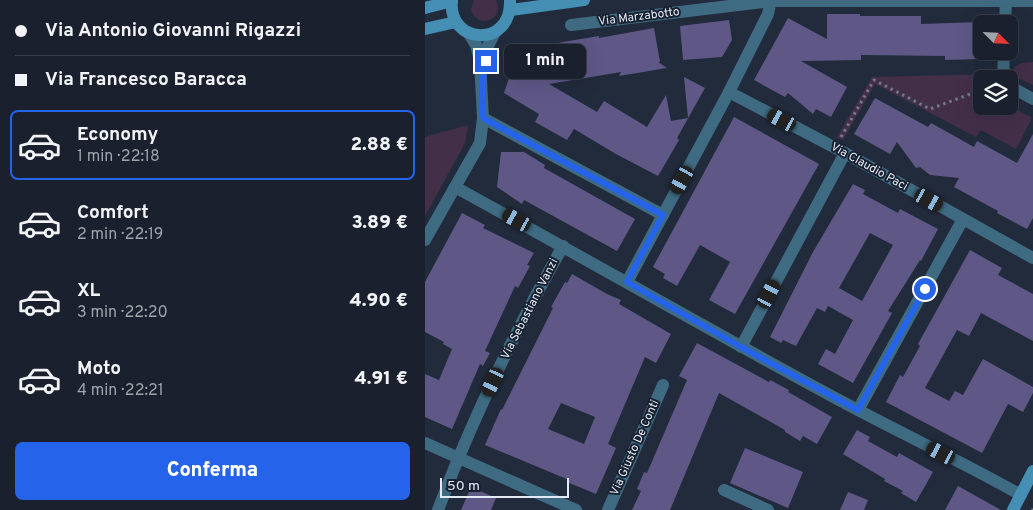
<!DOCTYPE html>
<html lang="it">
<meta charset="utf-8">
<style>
:root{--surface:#1a202d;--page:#272d39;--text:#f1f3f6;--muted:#9fa3aa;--line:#383e49;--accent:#2563eb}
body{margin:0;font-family:Overpass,sans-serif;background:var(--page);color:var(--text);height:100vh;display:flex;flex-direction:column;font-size:19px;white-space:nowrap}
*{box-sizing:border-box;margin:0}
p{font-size:16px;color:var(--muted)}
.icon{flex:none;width:28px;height:28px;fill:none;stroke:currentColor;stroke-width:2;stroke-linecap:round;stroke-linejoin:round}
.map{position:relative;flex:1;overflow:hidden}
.drawer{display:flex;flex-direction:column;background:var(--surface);width:425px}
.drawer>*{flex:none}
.top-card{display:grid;align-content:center;height:110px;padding:0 15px;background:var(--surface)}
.needle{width:32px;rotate:114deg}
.buttons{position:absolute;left:548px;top:15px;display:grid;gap:10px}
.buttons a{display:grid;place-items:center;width:45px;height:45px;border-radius:8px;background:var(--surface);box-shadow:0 5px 20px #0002,0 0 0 1px var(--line);font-size:25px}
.scale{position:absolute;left:15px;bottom:12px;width:129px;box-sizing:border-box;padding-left:5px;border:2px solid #e4eaf5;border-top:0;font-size:14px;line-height:18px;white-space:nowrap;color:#e4eaf5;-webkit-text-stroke:4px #182131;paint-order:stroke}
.end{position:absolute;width:22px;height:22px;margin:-11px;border:6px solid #2563eb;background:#fff;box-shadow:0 0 0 2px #fff}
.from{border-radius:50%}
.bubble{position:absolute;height:35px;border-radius:8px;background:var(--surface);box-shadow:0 5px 20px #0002,0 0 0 1px var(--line);font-size:16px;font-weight:800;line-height:35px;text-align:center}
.car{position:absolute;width:15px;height:30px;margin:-15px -8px;border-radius:6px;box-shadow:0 0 4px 1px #0007;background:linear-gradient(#222 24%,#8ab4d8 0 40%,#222 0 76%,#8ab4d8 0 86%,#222 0)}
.top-card b{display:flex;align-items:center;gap:18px;height:48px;font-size:19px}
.top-card b+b{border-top:1px solid var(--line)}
.top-card i{width:12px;height:12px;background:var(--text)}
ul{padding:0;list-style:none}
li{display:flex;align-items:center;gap:15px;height:70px;margin:0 10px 8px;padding:0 5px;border:2px solid transparent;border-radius:8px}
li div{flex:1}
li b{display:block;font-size:19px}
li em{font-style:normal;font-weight:800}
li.selected{border-color:var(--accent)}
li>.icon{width:45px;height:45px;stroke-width:1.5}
.action{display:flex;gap:10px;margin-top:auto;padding:10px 15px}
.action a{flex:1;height:58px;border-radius:8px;background:var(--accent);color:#fff;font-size:20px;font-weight:800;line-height:58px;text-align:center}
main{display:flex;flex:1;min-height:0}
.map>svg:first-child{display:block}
</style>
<main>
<section class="drawer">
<div class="top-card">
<b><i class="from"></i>Via Antonio Giovanni Rigazzi</b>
<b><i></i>Via Francesco Baracca</b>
</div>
<ul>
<li class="selected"><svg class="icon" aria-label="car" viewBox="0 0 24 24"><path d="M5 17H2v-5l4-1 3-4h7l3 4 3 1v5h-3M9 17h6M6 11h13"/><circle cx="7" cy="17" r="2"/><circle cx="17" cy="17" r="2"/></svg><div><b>Economy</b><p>1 min · 22:18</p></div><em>2.88 €</em></li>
<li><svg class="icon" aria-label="car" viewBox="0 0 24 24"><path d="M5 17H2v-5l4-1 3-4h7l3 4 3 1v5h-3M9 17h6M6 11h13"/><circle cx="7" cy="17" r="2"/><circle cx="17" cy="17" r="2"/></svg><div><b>Comfort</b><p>2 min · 22:19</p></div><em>3.89 €</em></li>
<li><svg class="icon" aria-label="car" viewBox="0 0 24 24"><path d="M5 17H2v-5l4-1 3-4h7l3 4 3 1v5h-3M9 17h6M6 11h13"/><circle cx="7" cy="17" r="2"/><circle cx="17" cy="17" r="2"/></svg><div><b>XL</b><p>3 min · 22:20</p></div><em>4.90 €</em></li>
<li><svg class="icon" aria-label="car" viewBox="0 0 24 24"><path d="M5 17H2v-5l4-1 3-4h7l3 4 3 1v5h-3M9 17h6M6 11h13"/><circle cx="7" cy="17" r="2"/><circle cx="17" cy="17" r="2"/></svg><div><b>Moto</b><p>4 min · 22:21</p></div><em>4.91 €</em></li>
</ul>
<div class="action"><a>Conferma</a></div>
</section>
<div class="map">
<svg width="608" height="510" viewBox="0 0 608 510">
<rect width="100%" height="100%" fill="#222b3c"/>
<g fill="#442f49">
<path d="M 49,0 L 71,0 C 80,20 53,30 46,10 Z"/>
<path d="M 608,62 L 608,85 L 589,76 C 584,64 600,62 608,62 Z"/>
<polygon points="571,74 571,79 556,79 556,106 584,105 607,118 591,149 556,130 551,137 450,84 418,140 412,137 447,77"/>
<polygon points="43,125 40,143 0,216 0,137"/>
</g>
<g fill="#5f5887" fill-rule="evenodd">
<polygon points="402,14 435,14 435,16 496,16 496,24 556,22 556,59 520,60 520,56 436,55 436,60 376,61 422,87 406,117 391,109 388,114 363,93 360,97 329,80 363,18 402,39"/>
<polygon points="304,20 307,40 297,57 258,60 255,26"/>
<polygon points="229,28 235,62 233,62 242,68 194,76 196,72 124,84 172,112 179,101 222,127 241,95 246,121 263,118 259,77 280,88 252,138 254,140 233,176 191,154 149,129 142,140 110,122 114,114 79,93 84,78 80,55 138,42 174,36 174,38"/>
<polygon points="450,98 503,127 506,123 549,147 552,141 592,163 608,134 608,218 602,229 572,213 573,211 529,187 534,178 505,175 495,167 491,168 472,142 465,154 429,134"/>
<polygon points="309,117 394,164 310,314 284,300 305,262 275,245 252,286 238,278 240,274 228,267"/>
<polygon points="76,152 99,152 120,165 119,168 210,219 192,251 99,200 97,204 72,187"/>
<path d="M 428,184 L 440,190 L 438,194 L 473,213 L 475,209 L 513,229 L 496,261 L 495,260 L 463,311 L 467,313 L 428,383 L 393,364 L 401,349 L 410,354 L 428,320 L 403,306 L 400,312 L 392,308 L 371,346 L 358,340 L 356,343 L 345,337 L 388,252 ZM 445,233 L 468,245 L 437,301 L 414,288 Z"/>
<polygon points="37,213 60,225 58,228 109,253 102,265 105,266 93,288 90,286 60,351 65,353 58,366 55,364 27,429 0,417 0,374 14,380 27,349 18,344 19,342 0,332 0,282"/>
<polygon points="545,250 577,268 573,275 608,294 608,341 556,313 544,336 532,330 500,388 524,401 530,391 538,395 558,359 608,387 608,393 598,412 583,404 557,453 461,402 475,375 478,377 495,346 493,344"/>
<path d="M 147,274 L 182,294 L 196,300 L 194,304 L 246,334 L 231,363 L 220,357 L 183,444 L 191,448 L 171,494 L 142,482 L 144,480 L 60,445 L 76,409 L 77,410 L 128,308 L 126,307 L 140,282 L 142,283 ZM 136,403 L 170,417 L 159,444 L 123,429 Z"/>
<polygon points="272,343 344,382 345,380 364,390 363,392 407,417 392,444 378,436 375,441 360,432 360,430 294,393 245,510 207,510 216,491 212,489 219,472 222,473 262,380 254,376"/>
<polygon points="432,430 445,437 443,441 472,457 474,453 508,472 491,502 476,493 478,491 459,481 460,479 418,454"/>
<polygon points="320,448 378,472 363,508 305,483"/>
<polygon points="533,486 576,510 520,510"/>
<polygon points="46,487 71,498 66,510 36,510"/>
<polygon points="423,492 443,500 439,510 415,510"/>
</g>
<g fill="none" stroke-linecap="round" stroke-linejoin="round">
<g stroke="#727a88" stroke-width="3" stroke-dasharray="2.5 4" stroke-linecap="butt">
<polyline points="416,137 449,80 505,109 556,90"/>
<polyline points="607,510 608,509"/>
</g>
<g stroke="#3f6b82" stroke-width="12">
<polyline points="580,24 581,0"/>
<polyline points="146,25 346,1 608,1"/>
<polyline points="59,69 63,46 70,32"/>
<polyline points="578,79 579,51"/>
<polyline points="584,86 608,99"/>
<polyline points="304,92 420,153 608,258"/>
<polyline points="58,118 238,215"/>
<path d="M 30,187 C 154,255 277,326 401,393 C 465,428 532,459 596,495"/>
<polyline points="0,240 55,143 58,118 55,61 51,45 43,32"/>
<polyline points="202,282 304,92 343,14 346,0"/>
<polyline points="316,347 420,153"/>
<polyline points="433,410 538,219"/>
<polyline points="0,443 151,510"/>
<polyline points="299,490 343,510"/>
<path d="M 13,510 C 47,419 90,331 138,246"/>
<polyline points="183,510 238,385"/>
</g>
<g stroke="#448fb3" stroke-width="12">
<path d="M 27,0 C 22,45 87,49 85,0"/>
<polyline points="0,8 27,1"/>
<polyline points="86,10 159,0"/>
<polyline points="0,29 31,22"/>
<polyline points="588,510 608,471"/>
</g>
</g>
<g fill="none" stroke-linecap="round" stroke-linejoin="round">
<polyline stroke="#2563eb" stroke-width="6" points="61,61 57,84 58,118 238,215 202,282 316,347 433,410 500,289"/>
</g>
<g text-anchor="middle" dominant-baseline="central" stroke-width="4" stroke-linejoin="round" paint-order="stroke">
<g font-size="12" fill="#e4eaf5" stroke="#182131">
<text transform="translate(214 17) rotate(-7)">Via Marzabotto</text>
<text transform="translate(444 167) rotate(29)">Via Claudio Paci</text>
<text transform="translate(105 309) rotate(-63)">Via Sebastiano Vanzi</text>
<text transform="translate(210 448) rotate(-66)">Via Giusto De Conti</text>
</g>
</g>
</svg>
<div class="buttons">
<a><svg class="needle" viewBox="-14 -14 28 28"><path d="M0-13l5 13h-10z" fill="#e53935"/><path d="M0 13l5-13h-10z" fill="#9fa3aa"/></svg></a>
<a><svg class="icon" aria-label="layers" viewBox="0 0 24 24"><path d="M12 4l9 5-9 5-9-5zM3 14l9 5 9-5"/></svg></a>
</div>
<div class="scale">50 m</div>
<i class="end from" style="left:500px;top:289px"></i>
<i class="end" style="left:61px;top:61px"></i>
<div class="bubble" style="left:79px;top:44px;width:82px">1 min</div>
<i class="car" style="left:357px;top:120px;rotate:298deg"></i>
<i class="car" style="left:257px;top:180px;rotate:209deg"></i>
<i class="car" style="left:504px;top:200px;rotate:119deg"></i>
<i class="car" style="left:92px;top:220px;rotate:299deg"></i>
<i class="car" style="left:344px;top:294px;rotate:28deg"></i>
<i class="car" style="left:68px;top:382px;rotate:205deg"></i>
<i class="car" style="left:516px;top:453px;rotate:297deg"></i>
</div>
</main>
